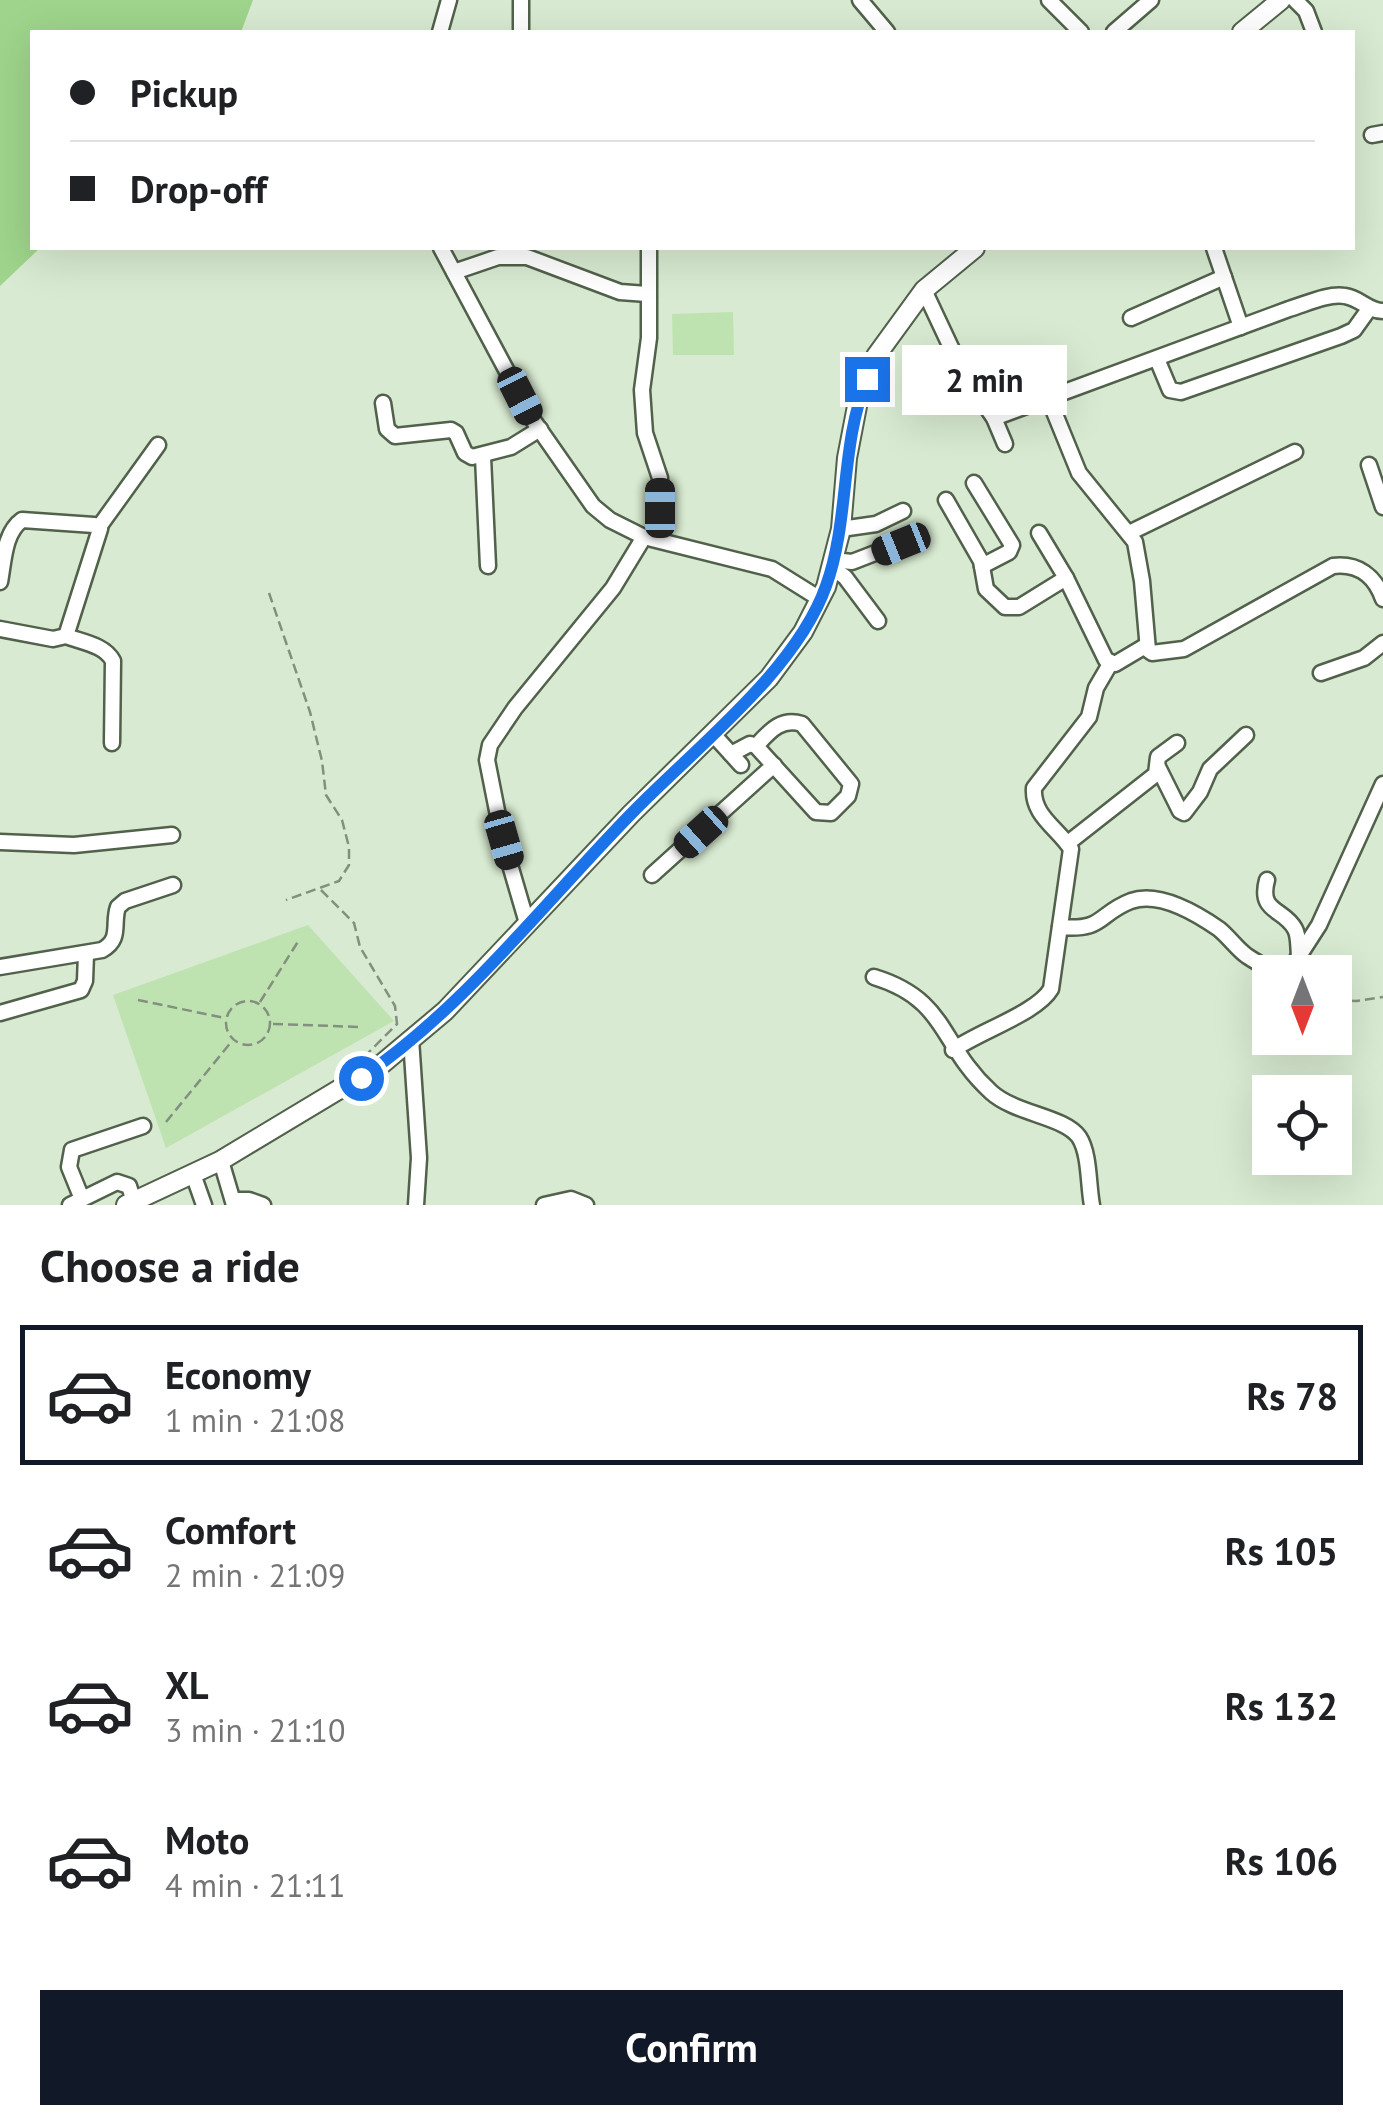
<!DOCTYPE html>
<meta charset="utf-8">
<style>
:root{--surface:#fff;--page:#f2f2f2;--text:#202124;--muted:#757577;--line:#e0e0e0;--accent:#111827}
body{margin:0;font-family:"PT Sans",sans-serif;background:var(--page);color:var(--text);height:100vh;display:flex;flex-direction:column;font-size:38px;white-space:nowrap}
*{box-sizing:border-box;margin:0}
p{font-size:32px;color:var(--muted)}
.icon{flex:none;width:55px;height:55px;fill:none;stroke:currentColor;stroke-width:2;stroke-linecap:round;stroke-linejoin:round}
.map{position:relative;height:1205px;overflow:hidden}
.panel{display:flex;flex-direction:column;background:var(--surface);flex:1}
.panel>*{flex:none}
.guide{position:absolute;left:30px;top:30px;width:1325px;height:220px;border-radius:0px;box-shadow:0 10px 40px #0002;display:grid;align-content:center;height:220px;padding:0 40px;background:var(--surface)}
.needle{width:65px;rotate:180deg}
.controls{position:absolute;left:1252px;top:955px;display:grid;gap:20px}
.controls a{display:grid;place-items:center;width:100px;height:100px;border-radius:0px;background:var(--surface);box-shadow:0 10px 40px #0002;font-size:50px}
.end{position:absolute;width:45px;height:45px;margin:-22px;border:12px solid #1a73e8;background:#fff;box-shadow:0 0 0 5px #fff}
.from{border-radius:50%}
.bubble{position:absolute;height:70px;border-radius:0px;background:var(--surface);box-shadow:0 10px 40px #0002;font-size:32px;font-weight:700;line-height:70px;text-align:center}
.car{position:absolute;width:30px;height:60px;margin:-30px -15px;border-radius:12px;box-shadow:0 0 8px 2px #0007;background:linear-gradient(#222 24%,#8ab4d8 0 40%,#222 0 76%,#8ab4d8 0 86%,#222 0)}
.guide b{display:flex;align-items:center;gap:35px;height:95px;font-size:38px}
.guide b+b{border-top:2px solid var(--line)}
.guide i{width:25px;height:25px;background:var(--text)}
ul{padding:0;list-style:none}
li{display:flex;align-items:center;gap:30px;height:140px;margin:0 20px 15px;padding:0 20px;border:5px solid transparent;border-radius:0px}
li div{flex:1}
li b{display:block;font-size:38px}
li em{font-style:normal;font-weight:700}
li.on{border-color:var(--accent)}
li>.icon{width:90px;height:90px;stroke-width:1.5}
h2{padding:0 40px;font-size:45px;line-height:120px}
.primary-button{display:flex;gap:20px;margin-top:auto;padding:20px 40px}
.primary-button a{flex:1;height:115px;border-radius:0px;background:var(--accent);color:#fff;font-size:40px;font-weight:700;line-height:115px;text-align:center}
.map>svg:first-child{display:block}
</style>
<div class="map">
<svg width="1383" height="1205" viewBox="0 0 1383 1205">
<rect width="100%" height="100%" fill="#d8ead1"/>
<g fill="#bee3b1">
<polygon points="733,312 734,355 673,355 672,314"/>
<polygon points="308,925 394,1021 166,1148 113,995"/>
</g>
<polygon fill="#9ed48b" points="0,0 253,0 241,32 32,32 32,248 40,248 0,286"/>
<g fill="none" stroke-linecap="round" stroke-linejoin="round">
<defs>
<g id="minor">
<polyline points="521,0 521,32"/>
<polyline points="860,0 887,32"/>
<polyline points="1049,0 1081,32"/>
<polyline points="1295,0 1306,11 1314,32"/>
<polyline points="440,32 449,0"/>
<polyline points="1114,32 1151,0"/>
<polyline points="1372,135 1383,133"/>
<polyline points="441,248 533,420 593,506 610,520 644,537 772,569 820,599"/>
<polyline points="649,248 649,338 642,390 645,433 660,478 662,541"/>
<polyline points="1214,248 1241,327"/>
<polyline points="454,272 498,257 527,257 620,292 647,294"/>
<polyline points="924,290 963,373 994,418 1005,444"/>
<polyline points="1131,318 1224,277"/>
<polyline points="1157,359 1170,390 1181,392 1341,336 1354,330 1369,309"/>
<path d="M 1048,397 L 1079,473 L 1135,542 L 1142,581 L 1148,650 L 1152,653 L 1184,649 L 1333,566 C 1358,563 1375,576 1383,599"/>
<polyline points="383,403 387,429 395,436 451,430 456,433 465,453 472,457 511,447 540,429"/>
<path d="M 994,418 L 1289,309 C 1306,304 1328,293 1345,296 C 1360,298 1368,311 1383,311"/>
<polyline points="483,457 488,566"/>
<polyline points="1369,465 1383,507"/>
<polyline points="974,483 1012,545 1009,552 982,566"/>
<polyline points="946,500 981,561 986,589 1005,607 1019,607 1066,578"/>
<polyline points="99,527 158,445"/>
<polyline points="841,529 876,524 903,511"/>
<polyline points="1039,533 1066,578 1106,660 1115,664 1147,645"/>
<polyline points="1129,533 1295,452"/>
<polyline points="833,560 852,562 901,543"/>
<polyline points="831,567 845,577 878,621"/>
<path d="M 0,582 C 4,561 4,533 22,520 L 94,525 L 100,529 L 66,636 L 53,639 L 0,629"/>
<path d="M 66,636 C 82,642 105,645 113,661 L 112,743"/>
<polyline points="1321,673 1364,658 1383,643"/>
<polyline points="712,733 741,765"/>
<path d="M 731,754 L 750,744 L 756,746 L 816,812 L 831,813 L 848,796 L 851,784 L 802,724 C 781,717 769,732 756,746"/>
<polyline points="1158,767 1180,811 1184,813 1200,792 1210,769 1246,735"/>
<polyline points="0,842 74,845 172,835"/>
<polyline points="1068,843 1156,774 1158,757 1177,743"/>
<polyline points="652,875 774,765"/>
<path d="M 1267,880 C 1258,913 1284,908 1295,929 C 1299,936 1298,947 1299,955"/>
<polyline points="527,923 503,841 487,760 490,745 515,708 613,588 644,537"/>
<path d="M 1060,927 C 1105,931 1097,914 1131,901 C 1159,891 1196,913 1219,929 C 1229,937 1237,949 1247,956 C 1256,962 1265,967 1274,972"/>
<path d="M 0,967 L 102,950 C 122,939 112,924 118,907 L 125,901 L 173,885"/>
<polyline points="1285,972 1290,970 1319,925 1383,784"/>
<path d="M 874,977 C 949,1000 939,1045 991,1092 C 1015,1114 1064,1116 1079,1137 C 1090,1154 1088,1185 1092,1205"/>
<polyline points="0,1013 81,990 85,981 86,954"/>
<polyline points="411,1039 419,1158 416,1205"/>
<path d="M 953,1050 C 980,1031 1037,1013 1051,989 L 1071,849 C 1058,828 1032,816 1034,788 L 1089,717 L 1096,688 L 1110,664"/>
<polyline points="221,1161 234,1205"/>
<polyline points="193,1174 204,1205"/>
<polyline points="82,1199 69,1167 72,1150 143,1126"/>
<polyline points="233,1200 249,1200 263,1205"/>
<polyline points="70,1205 117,1182 129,1186 134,1202"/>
<polyline points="544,1205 571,1199 586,1205"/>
</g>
<g id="major">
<polyline points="1242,32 1281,0"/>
<polyline points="126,1205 220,1161 383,1063 445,1011 631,814 769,678 803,632 826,587 841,529 847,458 858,401 876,356 924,290 975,248"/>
</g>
</defs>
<use href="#minor" stroke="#51614b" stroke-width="19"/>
<use href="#major" stroke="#51614b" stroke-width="22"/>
<g stroke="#84907f" stroke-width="2.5" stroke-dasharray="10 5" stroke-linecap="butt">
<polyline points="269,593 310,712 322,761 326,795 342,820 349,847 349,865 339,881 286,900"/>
<polyline points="321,890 354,923 360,947 395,1006 397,1024 367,1054"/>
<polyline points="138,1000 225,1018"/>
<polyline points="1335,1000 1356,1001 1383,997"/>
<circle cx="248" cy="1023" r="22"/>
<polyline points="260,1002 299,940"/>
<polyline points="273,1024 361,1027"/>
<polyline points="166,1122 232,1041"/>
</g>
<use href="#minor" stroke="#fff" stroke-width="14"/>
<use href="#major" stroke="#fff" stroke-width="18"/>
</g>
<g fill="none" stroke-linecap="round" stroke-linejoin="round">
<path stroke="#1a73e8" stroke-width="12" d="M 361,1078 C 464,1008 544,903 631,814 C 694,749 796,671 826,586 C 850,519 840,445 867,379"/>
</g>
</svg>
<div class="controls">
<a><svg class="needle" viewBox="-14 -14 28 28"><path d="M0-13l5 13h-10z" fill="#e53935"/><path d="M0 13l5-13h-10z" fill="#757577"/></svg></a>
<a><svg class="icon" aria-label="locate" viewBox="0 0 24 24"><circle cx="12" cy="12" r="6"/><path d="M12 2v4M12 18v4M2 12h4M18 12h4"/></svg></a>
</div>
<i class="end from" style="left:361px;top:1078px"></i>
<i class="end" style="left:867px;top:379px"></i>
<div class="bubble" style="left:902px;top:345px;width:165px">2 min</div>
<i class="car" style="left:520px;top:396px;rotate:153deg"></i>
<i class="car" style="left:660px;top:508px;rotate:0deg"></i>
<i class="car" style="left:901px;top:544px;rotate:248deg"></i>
<i class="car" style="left:701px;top:832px;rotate:228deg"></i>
<i class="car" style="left:504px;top:840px;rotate:164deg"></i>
<div class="guide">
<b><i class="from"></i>Pickup</b>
<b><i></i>Drop-off</b>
</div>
</div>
<section class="panel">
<h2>Choose a ride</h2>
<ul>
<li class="on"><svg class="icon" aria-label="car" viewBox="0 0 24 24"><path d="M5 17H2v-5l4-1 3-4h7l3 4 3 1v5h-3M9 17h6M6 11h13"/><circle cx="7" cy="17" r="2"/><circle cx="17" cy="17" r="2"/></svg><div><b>Economy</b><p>1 min · 21:08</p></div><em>Rs 78</em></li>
<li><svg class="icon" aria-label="car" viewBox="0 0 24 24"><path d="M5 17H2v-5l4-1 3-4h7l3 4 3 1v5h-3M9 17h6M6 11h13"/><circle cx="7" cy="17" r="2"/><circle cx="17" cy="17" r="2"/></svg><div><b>Comfort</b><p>2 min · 21:09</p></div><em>Rs 105</em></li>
<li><svg class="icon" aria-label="car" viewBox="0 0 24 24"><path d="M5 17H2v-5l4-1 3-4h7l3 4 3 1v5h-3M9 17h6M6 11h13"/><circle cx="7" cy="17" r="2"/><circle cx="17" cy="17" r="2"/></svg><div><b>XL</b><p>3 min · 21:10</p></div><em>Rs 132</em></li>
<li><svg class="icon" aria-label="car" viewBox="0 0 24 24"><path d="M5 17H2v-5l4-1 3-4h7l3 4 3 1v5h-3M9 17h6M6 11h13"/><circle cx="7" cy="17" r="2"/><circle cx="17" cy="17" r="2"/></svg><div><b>Moto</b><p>4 min · 21:11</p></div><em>Rs 106</em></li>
</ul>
<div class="primary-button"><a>Confirm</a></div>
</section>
